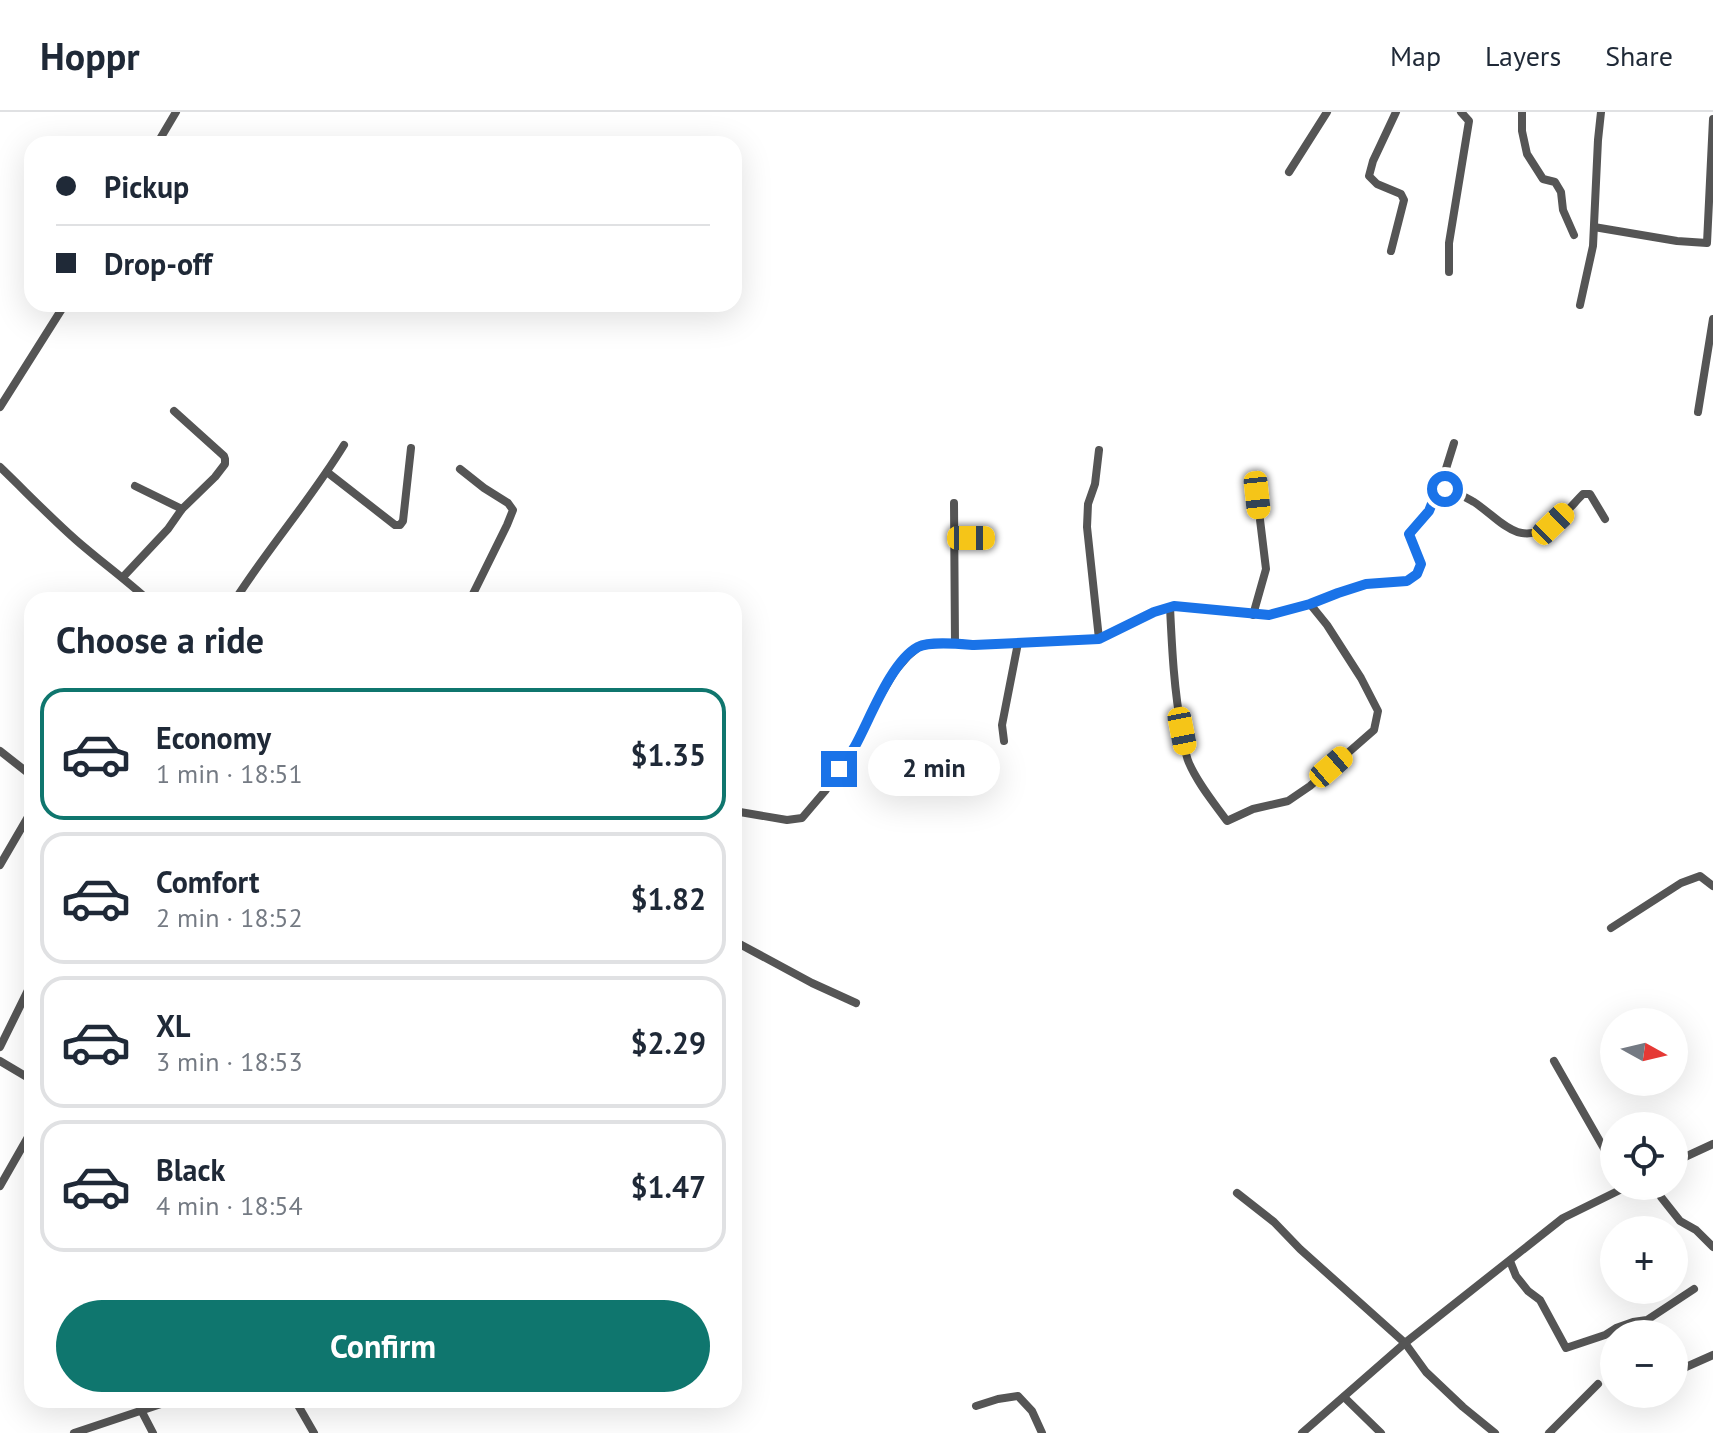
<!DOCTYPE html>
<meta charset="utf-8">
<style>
:root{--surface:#fff;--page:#f2f2f3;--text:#1f2937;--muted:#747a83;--line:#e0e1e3;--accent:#0f766e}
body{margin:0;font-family:"PT Sans",sans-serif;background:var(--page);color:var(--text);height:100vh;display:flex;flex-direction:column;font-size:30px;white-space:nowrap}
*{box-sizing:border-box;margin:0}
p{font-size:26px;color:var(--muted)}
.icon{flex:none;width:44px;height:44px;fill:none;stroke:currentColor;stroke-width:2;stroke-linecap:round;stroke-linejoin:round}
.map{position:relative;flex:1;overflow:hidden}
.panel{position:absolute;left:24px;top:480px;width:718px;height:816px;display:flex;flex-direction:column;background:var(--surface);border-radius:24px;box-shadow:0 8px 32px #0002}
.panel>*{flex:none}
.hud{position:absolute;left:24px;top:24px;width:718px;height:176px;border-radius:24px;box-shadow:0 8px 32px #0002;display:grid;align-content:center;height:176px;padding:0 32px;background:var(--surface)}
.needle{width:52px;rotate:98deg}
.tools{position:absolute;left:1600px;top:896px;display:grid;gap:16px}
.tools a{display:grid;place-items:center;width:88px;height:88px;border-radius:50%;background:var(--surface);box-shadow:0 8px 32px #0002;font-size:40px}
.end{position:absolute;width:36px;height:36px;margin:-18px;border:10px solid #1a73e8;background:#fff;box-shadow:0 0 0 4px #fff}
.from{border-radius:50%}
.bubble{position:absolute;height:56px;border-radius:28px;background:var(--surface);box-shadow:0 8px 32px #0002;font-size:26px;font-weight:600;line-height:56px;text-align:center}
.car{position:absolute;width:24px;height:48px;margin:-24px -12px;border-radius:10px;box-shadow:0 0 6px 2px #0007;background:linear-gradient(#f5c518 24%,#345 0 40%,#f5c518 0 76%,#345 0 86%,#f5c518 0)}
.hud b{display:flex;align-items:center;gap:28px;height:76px;font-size:30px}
.hud b+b{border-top:2px solid var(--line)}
.hud i{width:20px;height:20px;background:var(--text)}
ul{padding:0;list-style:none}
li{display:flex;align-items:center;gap:24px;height:132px;margin:0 16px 12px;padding:0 16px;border:4px solid var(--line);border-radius:24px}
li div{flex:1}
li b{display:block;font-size:30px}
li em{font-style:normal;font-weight:600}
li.current{border-color:var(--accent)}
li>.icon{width:72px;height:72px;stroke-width:1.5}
h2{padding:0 32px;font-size:36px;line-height:96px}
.cta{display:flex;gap:16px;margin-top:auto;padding:16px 32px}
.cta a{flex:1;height:92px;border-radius:48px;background:var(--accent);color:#fff;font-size:32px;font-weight:600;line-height:92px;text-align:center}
header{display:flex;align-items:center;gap:48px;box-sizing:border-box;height:112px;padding:0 40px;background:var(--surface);border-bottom:2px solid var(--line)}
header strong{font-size:38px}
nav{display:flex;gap:44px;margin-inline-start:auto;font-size:28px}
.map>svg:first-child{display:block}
</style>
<header>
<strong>Hoppr</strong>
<nav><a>Map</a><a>Layers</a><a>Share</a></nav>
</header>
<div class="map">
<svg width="1713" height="1321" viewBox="0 0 1713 1321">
<rect width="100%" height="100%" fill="#fff"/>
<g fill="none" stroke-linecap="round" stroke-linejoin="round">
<g stroke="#555" stroke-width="8">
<polyline points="1522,0 1522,19 1527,42 1543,67 1555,70 1561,80 1563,98 1574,123"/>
<polyline points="157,32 176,0"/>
<polyline points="1289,60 1327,0"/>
<polyline points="1594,115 1677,129 1707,131 1713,7"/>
<polyline points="1391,139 1404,88 1401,82 1377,72 1369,64 1373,49 1396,0"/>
<polyline points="1449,160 1449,131 1469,9 1461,0"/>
<polyline points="1580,193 1593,134 1598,28 1601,0"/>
<polyline points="0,295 65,192"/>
<polyline points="1698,300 1713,207"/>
<path d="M 0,355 C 25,379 50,405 76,428 C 100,449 125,467 148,488"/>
<polyline points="460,357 484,376 508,391 513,398 507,413 470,488"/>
<polyline points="327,360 395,413 400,413 403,409 411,336"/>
<polyline points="135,374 182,397"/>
<polyline points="1439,379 1454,331"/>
<polyline points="954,426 988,426"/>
<polyline points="123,465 168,417 182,397 215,365 225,352 225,347 224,344 174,299"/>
<path d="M 235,488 C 269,435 311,387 344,333"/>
<path d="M 1170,495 C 1172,537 1174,579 1182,620 C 1184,631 1185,642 1189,651 C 1198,672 1214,691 1227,709 L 1253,697 L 1288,689 L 1310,674 L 1374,618 L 1378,599 L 1361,566 L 1327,513 L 1310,492"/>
<polyline points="1253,503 1266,457 1257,383"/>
<polyline points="1099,527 1087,415 1088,392 1095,372 1099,338"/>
<path d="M 955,531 L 974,533 L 1099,527 L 1154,500 L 1174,494 L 1269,503 L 1310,492 L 1338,481 L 1366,472 L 1407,469 L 1417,462 L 1421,452 L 1409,422 L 1429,399 L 1435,384 L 1445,377 C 1455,379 1465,385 1474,390 C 1500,407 1517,436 1551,413 C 1563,405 1573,392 1583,382 L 1590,382 L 1605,407"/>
<polyline points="1004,629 1002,613 1018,531"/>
<polyline points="0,639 32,664"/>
<polyline points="734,699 787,708 802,706 825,679 854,636 879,586 895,559 908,544 921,533 955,531 954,391"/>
<polyline points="0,753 32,698"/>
<polyline points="1611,816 1681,771 1700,764 1713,774"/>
<polyline points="734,829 812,871 856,891"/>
<polyline points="0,935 32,870"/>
<polyline points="0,949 32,968"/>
<polyline points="1554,949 1614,1054"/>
<polyline points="1674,1050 1713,1032"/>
<polyline points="0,1074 32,1018"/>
<polyline points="1657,1074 1661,1085 1680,1109 1696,1118 1713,1135"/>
<polyline points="1237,1081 1274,1110 1300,1137 1405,1231 1426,1260 1463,1295 1495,1321"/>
<polyline points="1510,1149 1516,1164 1528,1179 1540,1188 1566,1236 1605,1223 1616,1216 1633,1210 1647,1208 1694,1177"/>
<polyline points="1674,1265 1686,1255 1713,1243"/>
<polyline points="1344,1285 1381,1321"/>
<polyline points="295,1288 314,1321"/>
<polyline points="976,1294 998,1287 1018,1284 1032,1299 1042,1321"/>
<polyline points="141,1298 153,1321"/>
<polyline points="74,1321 173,1288"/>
<polyline points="1302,1321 1405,1231 1563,1106 1628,1074"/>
<polyline points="1549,1321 1598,1272"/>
</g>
</g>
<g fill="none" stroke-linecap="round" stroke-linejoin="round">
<path stroke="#1a73e8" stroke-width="10" d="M 839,657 C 844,650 849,644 854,636 C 869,610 890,550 918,535 C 930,529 960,532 974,533 L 1099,527 L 1154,500 L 1174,494 L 1269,503 L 1310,492 L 1338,481 L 1366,472 L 1407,469 L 1417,462 L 1421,452 L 1409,422 L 1429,399 L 1435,384 L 1445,377"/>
</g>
</svg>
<div class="tools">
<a><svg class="needle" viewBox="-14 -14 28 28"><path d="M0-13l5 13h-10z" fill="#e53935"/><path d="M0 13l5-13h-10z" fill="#747a83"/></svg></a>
<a><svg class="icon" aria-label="locate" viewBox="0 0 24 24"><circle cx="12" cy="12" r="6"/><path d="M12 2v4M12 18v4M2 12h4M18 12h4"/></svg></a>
<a>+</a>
<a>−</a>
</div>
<i class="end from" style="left:1445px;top:377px"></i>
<i class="end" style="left:839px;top:657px"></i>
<div class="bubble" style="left:868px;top:628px;width:132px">2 min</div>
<i class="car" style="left:1257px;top:383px;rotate:174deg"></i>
<i class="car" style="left:1553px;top:412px;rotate:46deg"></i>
<i class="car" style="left:971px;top:426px;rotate:90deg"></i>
<i class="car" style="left:1182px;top:619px;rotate:169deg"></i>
<i class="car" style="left:1331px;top:655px;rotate:49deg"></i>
<div class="hud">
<b><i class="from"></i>Pickup</b>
<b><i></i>Drop-off</b>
</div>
<section class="panel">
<h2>Choose a ride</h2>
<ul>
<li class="current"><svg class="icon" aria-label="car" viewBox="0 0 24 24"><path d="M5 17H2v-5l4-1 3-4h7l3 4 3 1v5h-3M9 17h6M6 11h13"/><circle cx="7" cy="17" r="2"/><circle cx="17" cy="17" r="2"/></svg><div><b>Economy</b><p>1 min · 18:51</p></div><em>$1.35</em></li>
<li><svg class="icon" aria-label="car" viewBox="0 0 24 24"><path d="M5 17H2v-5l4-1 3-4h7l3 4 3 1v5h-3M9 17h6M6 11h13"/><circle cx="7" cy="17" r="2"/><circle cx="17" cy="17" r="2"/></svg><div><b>Comfort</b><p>2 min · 18:52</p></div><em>$1.82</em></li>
<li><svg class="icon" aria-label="car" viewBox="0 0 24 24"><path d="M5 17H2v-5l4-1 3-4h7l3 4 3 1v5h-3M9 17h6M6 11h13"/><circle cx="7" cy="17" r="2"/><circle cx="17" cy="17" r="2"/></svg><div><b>XL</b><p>3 min · 18:53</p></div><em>$2.29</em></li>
<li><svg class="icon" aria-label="car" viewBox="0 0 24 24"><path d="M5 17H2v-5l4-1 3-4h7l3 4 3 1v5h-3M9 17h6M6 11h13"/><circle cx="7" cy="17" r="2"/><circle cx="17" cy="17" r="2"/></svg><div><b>Black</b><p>4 min · 18:54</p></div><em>$1.47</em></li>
</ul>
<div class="cta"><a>Confirm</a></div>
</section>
</div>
